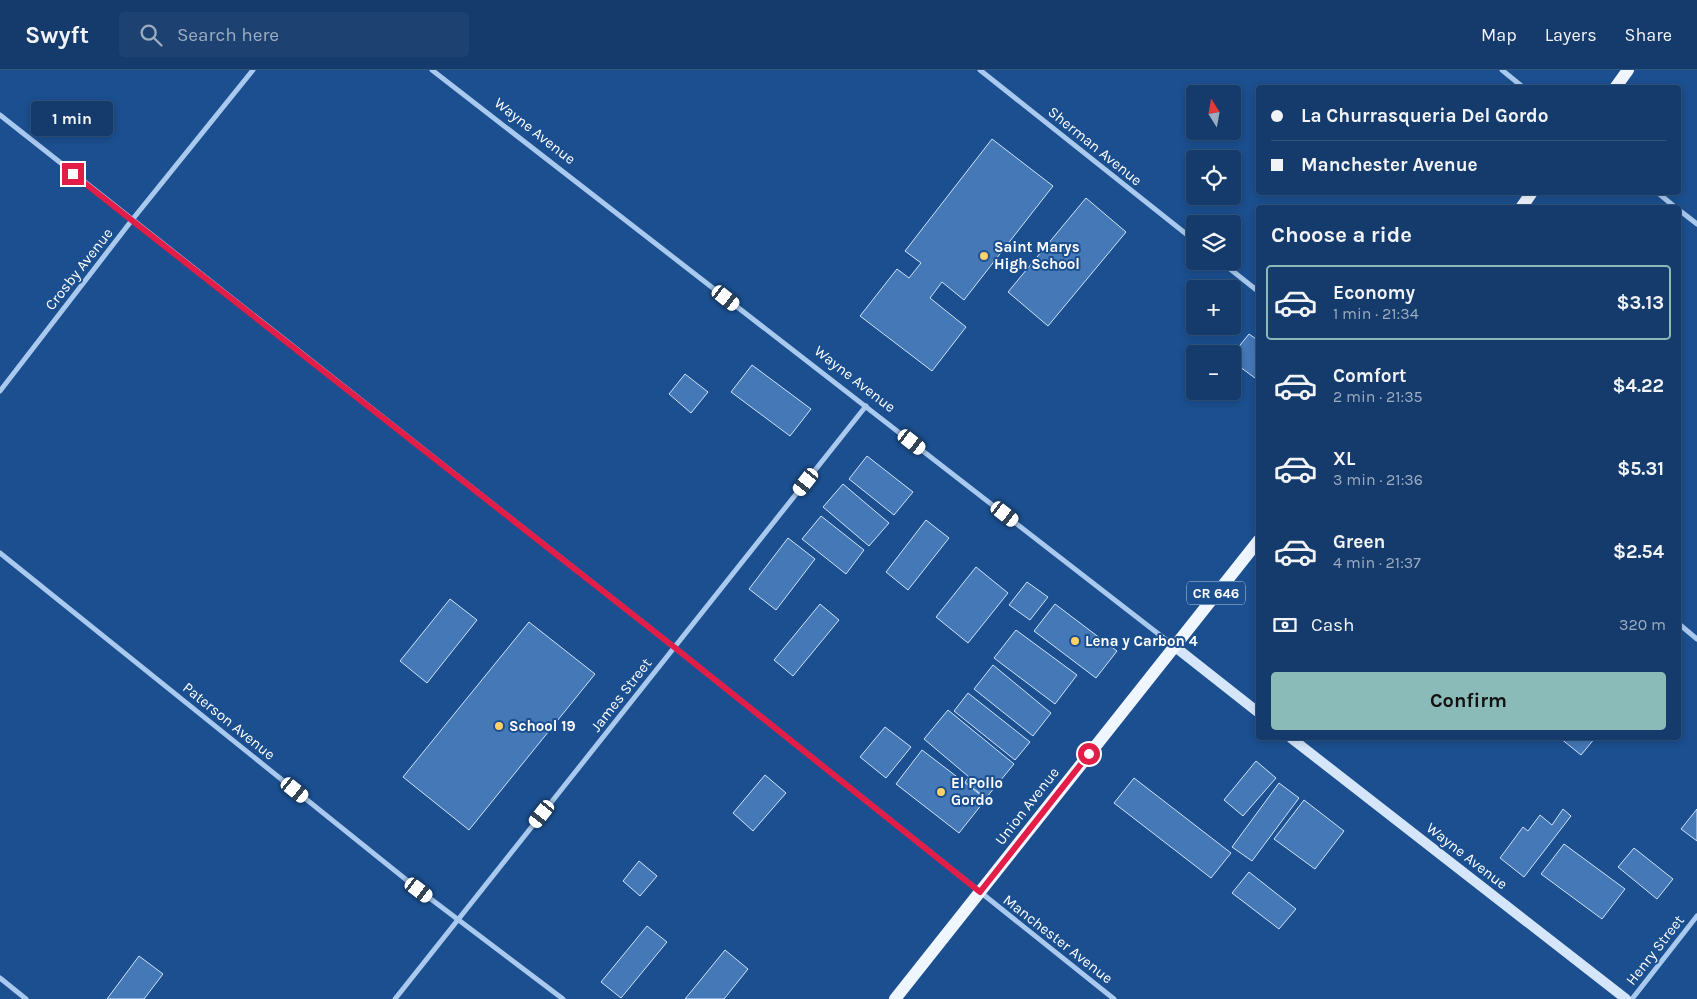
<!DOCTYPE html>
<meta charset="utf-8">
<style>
:root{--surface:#143b6b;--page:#1d4271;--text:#f1f3f6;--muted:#9dadc1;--line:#33557e;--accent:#8bbbb9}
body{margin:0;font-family:Karla,sans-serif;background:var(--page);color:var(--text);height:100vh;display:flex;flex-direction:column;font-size:19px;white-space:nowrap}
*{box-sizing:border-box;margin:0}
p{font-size:16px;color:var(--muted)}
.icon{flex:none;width:28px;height:28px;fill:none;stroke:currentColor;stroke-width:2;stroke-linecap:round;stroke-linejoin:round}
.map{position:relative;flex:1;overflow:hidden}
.side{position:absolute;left:1256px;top:135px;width:425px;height:535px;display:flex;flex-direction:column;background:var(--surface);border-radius:5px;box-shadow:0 2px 8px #0003,0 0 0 1px var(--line)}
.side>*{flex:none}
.guide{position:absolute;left:1256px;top:15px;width:425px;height:110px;border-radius:5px;box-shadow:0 2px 8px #0003,0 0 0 1px var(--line);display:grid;align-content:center;height:110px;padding:0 15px;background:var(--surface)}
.needle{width:32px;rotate:349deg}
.controls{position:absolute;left:1186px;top:15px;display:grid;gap:10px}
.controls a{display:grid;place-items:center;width:55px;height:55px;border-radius:5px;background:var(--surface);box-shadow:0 2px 8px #0003,0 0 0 1px var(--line);font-size:25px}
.end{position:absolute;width:22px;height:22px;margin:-11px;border:6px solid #e11d48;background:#fff;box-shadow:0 0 0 2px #fff}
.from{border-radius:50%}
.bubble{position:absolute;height:35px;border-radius:5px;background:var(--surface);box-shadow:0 2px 8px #0003,0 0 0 1px var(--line);font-size:16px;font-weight:700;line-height:35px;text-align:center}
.car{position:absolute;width:15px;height:30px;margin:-15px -8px;border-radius:6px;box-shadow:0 0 4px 1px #0007;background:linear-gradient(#fff 24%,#345 0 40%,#fff 0 76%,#345 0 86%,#fff 0)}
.guide b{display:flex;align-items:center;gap:18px;height:48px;font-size:19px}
.guide b+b{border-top:1px solid var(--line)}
.guide i{width:12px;height:12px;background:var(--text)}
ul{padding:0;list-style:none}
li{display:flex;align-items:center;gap:15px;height:75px;margin:0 10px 8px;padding:0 5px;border:2px solid transparent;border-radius:5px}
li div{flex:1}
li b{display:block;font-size:19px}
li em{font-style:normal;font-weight:700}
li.selected{border-color:var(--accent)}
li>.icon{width:45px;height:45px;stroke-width:1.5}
h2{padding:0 15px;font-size:22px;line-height:60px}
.pay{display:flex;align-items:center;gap:12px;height:55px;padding:0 15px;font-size:19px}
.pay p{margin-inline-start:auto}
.cta{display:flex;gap:10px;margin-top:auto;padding:10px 15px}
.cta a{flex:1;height:58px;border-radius:5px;background:var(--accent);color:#111;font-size:20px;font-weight:700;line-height:58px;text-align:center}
header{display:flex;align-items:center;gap:30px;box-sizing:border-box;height:70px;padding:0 25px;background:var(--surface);border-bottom:1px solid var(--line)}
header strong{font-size:24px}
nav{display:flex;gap:28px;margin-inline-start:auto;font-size:18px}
.search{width:350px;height:45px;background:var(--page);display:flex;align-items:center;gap:12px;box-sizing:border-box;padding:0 18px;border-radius:5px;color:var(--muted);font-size:19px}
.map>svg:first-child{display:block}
</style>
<header>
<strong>Swyft</strong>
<div class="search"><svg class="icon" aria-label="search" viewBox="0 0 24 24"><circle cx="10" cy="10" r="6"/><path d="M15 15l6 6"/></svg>Search here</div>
<nav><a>Map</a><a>Layers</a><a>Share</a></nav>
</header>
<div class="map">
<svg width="1697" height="929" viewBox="0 0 1697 929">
<rect width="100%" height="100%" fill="#1b4f8f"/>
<g fill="#4478b7" stroke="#cfe3fa">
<polygon points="992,69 1053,116 964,230 942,212 930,228 966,257 932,301 860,246 897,199 909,208 921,193 905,181"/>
<polygon points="1086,128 1126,162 1048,256 1008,222"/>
<polygon points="1249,264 1259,271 1259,311 1232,291 1232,285"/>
<polygon points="752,295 811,339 790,366 731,322"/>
<polygon points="685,304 708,322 691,343 669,324"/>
<polygon points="867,386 913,422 894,445 849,409"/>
<polygon points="843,414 889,453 869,476 823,437"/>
<polygon points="821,446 864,480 846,504 802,469"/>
<polygon points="926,450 949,468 908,520 886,502"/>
<polygon points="788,468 815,489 776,540 749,519"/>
<polygon points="976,497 1008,523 968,573 936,547"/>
<polygon points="1027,512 1048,527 1030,550 1009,535"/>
<polygon points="450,529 477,550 427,613 400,591"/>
<polygon points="820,534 839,550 793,606 774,590"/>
<polygon points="1055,534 1117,581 1096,608 1034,561"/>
<polygon points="529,552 595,604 469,760 403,707"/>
<polygon points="1016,560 1077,605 1055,634 994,588"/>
<polygon points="993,595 1051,643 1033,666 974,619"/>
<polygon points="968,623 1030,672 1015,690 954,641"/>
<polygon points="948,640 1014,694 986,728 965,712 969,707 924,669"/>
<polygon points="885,657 911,677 886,708 860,687"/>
<polygon points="1560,668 1595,668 1581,685"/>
<polygon points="922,680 986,729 959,763 896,714"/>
<polygon points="1256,691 1276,708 1243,746 1224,730"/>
<polygon points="765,705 786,723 753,761 733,743"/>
<polygon points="1134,708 1231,783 1211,808 1114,733"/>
<polygon points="1279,713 1299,728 1252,791 1232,777"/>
<polygon points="1304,730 1344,761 1315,799 1274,769"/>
<polygon points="1563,739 1571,746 1524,807 1500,788 1523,757 1528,761 1540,745 1552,755"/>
<polygon points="1697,739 1697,771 1681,759"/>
<polygon points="1564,774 1625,819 1602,849 1541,804"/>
<polygon points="1634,778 1673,809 1657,829 1618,797"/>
<polygon points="639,791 657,806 640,826 623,811"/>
<polygon points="1249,802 1296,839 1279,859 1232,823"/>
<polygon points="647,856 667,872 621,928 601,912"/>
<polygon points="725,880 748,899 724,929 685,929"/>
<polygon points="139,886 163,904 144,929 107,929"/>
</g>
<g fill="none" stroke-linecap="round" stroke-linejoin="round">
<g stroke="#a9c9ee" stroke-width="5">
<polyline points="432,0 1174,576"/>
<polyline points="980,0 1195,171"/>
<polyline points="1502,0 1524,18"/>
<polyline points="0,45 674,577 1114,929"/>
<polyline points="1657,122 1676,138"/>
<polyline points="1679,140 1697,154"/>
<polyline points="1220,191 1259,222"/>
<polyline points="0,321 132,150 253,0"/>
<polyline points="0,483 419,820 563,929"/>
<polyline points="1679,554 1697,569"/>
<polyline points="0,908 26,929"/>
<polyline points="395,929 866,336"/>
<polyline points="1632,929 1697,846"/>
</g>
<g stroke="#d6e6fa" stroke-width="10">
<polyline points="1174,576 1259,643"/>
<polyline points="1291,668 1626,929"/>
</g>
<g stroke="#f0f6ff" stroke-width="12">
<polyline points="1615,18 1628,0"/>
<polyline points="1521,138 1532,122"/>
<polyline points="895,929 1259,470"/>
</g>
</g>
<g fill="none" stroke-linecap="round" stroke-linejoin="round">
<polyline stroke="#e11d48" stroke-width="6" points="73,104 674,577 980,822 1089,684"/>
</g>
<g fill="#ffd166" stroke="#1b4f8f" stroke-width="2">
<circle cx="984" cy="186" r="5"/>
<circle cx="1075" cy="571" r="5"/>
<circle cx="499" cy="656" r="5"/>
<circle cx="941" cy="722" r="5"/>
</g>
<g text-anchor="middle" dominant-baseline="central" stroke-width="4" stroke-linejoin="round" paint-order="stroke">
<rect fill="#1b4f8f" stroke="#bbcadd" stroke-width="1" x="1187" y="511.5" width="58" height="23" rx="4"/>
<g font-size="14" font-weight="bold" fill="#fff">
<text x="1216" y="523">CR 646</text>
</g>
<g font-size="15" fill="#fff" stroke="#1b4f8f">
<text transform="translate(535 61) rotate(38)">Wayne Avenue</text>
<text transform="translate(1095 76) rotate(39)">Sherman Avenue</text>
<text transform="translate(79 199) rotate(-52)">Crosby Avenue</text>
<text transform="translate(855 309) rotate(38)">Wayne Avenue</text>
<text transform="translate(621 625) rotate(-52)">James Street</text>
<text transform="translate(229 651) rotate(39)">Paterson Avenue</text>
<text transform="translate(1027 736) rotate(-52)">Union Avenue</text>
<text transform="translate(1467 786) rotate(38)">Wayne Avenue</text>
<text transform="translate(1058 869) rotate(38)">Manchester Avenue</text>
<text transform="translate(1655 880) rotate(-52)">Henry Street</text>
</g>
<g font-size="15" font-weight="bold" fill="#fff" stroke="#1b4f8f" text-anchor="start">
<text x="994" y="177">Saint Marys<tspan x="994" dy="17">High School</tspan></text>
<text x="1085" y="571">Lena y Carbon 4</text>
<text x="509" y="656">School 19</text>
<text x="951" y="713">El Pollo<tspan x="951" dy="17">Gordo</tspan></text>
</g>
</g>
</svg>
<div class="controls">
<a><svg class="needle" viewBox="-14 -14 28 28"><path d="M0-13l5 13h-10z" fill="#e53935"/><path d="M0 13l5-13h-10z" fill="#9dadc1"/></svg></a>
<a><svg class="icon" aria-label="locate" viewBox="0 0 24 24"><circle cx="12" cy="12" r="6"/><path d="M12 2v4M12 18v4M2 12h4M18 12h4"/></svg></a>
<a><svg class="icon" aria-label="layers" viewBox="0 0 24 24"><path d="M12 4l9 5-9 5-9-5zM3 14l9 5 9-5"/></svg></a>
<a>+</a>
<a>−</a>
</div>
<i class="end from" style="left:1089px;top:684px"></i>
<i class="end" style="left:73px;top:104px"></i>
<div class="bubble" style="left:31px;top:31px;width:82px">1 min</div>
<i class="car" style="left:726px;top:228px;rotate:128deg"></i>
<i class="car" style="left:912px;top:372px;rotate:128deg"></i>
<i class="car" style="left:806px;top:412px;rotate:218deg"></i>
<i class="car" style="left:1005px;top:444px;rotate:128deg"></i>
<i class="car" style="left:295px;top:720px;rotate:129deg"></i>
<i class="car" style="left:542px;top:744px;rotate:218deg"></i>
<i class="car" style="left:419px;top:820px;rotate:127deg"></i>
<div class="guide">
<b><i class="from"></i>La Churrasqueria Del Gordo</b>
<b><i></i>Manchester Avenue</b>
</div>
<section class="side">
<h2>Choose a ride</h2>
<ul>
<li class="selected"><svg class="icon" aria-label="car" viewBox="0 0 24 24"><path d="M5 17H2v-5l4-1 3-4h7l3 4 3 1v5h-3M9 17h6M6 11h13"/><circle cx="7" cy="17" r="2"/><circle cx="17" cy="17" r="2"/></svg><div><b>Economy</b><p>1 min · 21:34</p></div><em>$3.13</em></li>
<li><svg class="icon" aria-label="car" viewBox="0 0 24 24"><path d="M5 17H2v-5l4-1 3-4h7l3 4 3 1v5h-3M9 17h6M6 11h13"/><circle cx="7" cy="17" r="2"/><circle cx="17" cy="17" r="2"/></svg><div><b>Comfort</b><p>2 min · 21:35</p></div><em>$4.22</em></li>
<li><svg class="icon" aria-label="car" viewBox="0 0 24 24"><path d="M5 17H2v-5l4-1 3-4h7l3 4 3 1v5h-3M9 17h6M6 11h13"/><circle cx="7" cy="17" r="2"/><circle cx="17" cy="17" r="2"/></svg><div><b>XL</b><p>3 min · 21:36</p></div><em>$5.31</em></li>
<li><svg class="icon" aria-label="car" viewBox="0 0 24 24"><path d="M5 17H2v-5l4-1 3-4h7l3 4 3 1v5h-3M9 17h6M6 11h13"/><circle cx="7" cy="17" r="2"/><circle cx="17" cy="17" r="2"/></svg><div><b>Green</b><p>4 min · 21:37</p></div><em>$2.54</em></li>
</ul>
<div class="pay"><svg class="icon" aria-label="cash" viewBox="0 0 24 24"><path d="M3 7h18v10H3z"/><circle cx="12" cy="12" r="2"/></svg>Cash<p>320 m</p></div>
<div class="cta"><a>Confirm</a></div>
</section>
</div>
